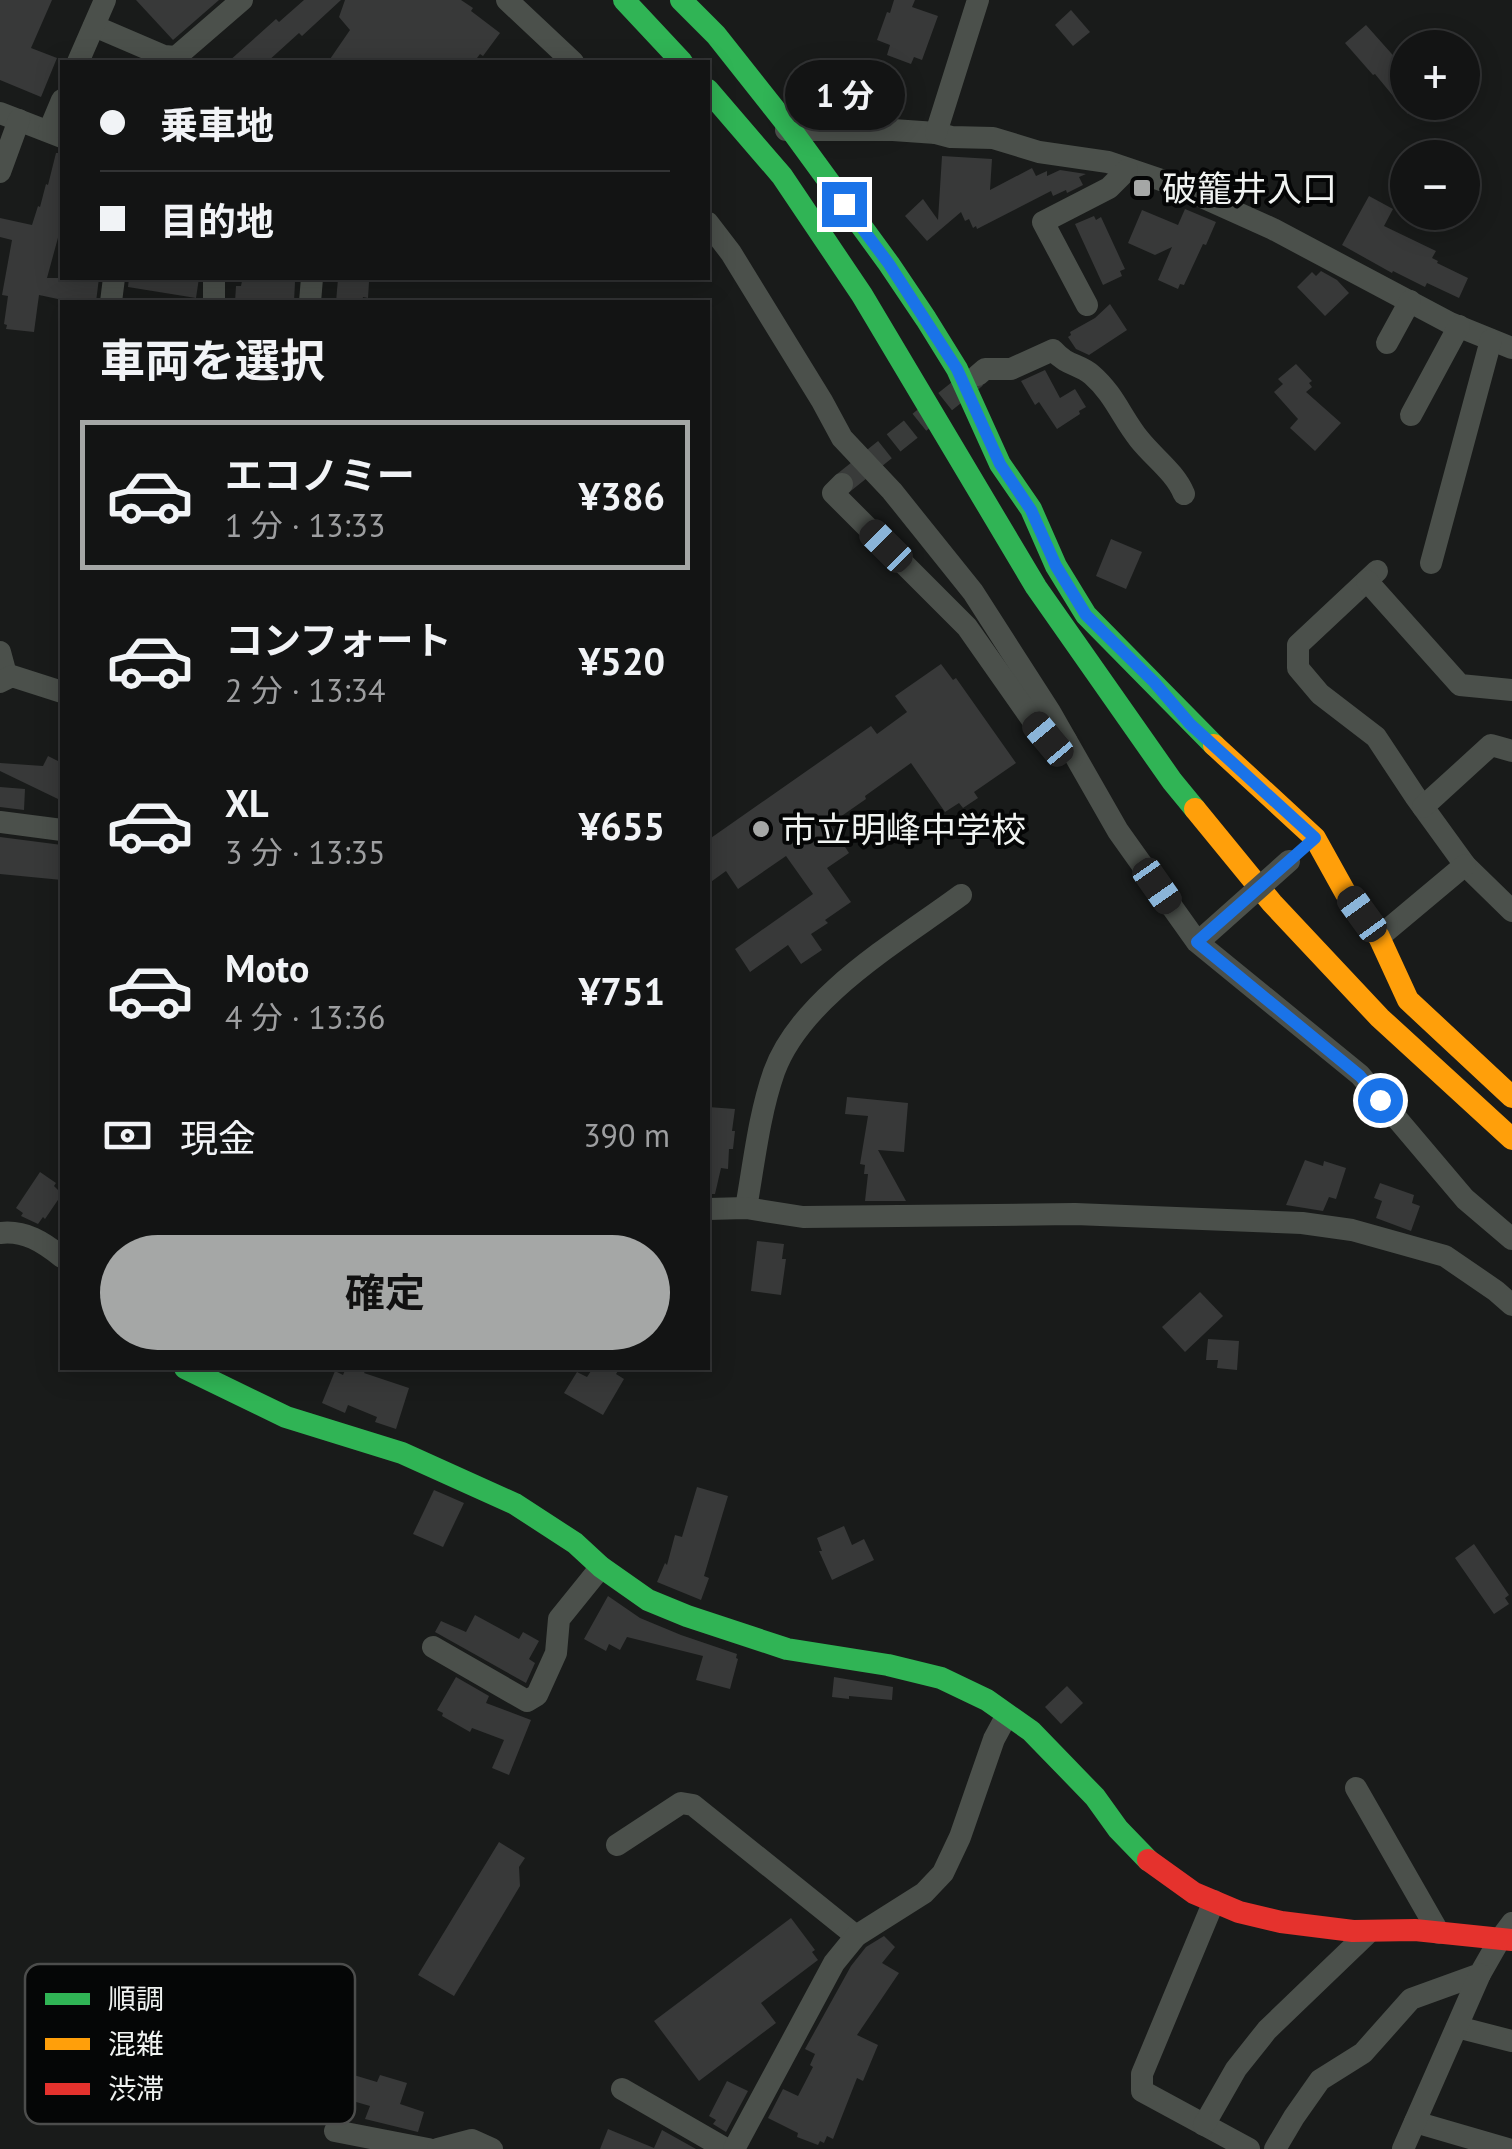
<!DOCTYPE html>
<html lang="ja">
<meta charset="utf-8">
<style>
:root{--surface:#131414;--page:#1c1d1d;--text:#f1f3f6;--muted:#9d9ea0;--line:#323334;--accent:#a5a7a6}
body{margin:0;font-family:"PT Sans","Noto Sans JP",sans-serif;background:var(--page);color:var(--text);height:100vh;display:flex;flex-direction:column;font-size:38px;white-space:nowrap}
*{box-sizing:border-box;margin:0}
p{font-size:32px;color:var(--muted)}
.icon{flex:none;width:55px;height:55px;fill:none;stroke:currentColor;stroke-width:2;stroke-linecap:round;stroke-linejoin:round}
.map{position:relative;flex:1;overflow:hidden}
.sheet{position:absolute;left:60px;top:300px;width:650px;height:1070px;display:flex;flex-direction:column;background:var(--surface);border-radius:0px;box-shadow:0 5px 25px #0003,0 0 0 2px var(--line)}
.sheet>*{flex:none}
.guide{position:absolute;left:60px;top:60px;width:650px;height:220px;border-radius:0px;box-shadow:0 5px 25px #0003,0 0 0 2px var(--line);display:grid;align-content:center;height:220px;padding:0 40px;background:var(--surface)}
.controls{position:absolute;left:1390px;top:30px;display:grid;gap:20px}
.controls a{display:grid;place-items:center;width:90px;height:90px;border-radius:50%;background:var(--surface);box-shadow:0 5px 25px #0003,0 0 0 2px var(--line);font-size:50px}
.end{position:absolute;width:45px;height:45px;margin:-22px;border:12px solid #1a73e8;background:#fff;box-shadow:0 0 0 5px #fff}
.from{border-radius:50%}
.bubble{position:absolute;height:70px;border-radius:35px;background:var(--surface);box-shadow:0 5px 25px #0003,0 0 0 2px var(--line);font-size:32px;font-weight:700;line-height:70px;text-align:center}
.car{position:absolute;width:30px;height:60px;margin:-30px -15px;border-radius:12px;box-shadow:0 0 8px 2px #0007;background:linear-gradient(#222 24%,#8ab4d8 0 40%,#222 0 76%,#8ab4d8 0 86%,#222 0)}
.guide b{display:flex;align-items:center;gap:35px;height:95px;font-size:38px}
.guide b+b{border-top:2px solid var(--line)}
.guide i{width:25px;height:25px;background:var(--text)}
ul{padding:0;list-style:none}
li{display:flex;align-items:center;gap:30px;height:150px;margin:0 20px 15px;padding:0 20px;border:5px solid transparent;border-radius:0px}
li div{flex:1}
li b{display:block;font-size:38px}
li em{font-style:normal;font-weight:700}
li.selected{border-color:var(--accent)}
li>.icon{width:90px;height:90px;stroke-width:1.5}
h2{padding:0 40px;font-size:45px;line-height:120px}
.pay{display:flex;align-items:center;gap:25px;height:110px;padding:0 40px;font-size:38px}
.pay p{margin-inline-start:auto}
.button{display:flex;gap:20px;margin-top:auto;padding:20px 40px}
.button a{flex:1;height:115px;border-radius:60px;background:var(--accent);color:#111;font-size:40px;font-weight:700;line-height:115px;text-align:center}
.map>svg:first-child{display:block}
</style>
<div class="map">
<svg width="1512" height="2149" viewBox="0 0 1512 2149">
<rect width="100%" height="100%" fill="#191b1a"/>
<g fill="#383939">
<polygon points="0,0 52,0 31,48 57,58 41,97 0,80"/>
<polygon points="136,0 219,0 173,40"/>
<polygon points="304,0 341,0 302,36 299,33 267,62 228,62 276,19 279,22"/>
<polygon points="345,0 461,0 473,8 471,11 500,33 483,56 480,54 474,62 328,62 350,30 339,17"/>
<polygon points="894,0 915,0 912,7 938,16 922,60 914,57 911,64 887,55 890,45 877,40 887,12 890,13"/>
<polygon points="1071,10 1090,32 1073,46 1055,25"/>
<polygon points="1366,25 1399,62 1408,55 1408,114 1375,74 1373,75 1345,43"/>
<polygon points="56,153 62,153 62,223 47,278 99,278 96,302 72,302 39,295 34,332 6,329 7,325 4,324 8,296 2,295 12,240 0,237 0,218 32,225 38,206 40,207 46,184 48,185"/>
<polygon points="942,156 992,159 990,190 1032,168 1036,176 1047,171 1047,176 1060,170 1086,174 1079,177 1083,185 1067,193 1066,190 1053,196 1051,191 977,229 976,226 973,228 969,219 965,221 961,212 927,241 905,216 923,199 938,220"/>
<polygon points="1369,196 1393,209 1384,226 1436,251 1432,258 1438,261 1437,263 1468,278 1459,298 1427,283 1425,287 1393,271 1392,273 1342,245"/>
<polygon points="1185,209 1216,222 1206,245 1203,244 1184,285 1180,284 1178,289 1158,280 1172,247 1155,255 1128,243 1142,210 1178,225"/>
<polygon points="1094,216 1096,220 1101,217 1125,269 1120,271 1122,276 1103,285 1075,224"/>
<polygon points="1321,271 1337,280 1349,293 1325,316 1297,287 1312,272 1316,276"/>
<polygon points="129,278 199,278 196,298 128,287"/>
<polygon points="338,279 369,282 368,298 363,297 362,302 336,302"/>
<polygon points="242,281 295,282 294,302 235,302 236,286 241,286"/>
<polygon points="1110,304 1127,330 1089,355 1076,349 1068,337 1071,335 1070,332 1095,318"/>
<polygon points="1296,364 1312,381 1309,383 1312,387 1306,392 1341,423 1315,451 1290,428 1298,419 1274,392 1283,384 1278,379"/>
<polygon points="1045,370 1060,398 1075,389 1086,407 1079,411 1080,414 1057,429 1039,402 1035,405 1021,381"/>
<polygon points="1111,539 1142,552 1126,589 1096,576"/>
<polygon points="941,664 953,680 956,678 1016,763 974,792 978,798 963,808 959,803 945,812 911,763 865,796 866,799 830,824 849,853 827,868 851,902 825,920 828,923 811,934 822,950 801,964 788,945 750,972 735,949 813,894 786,856 738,889 726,871 708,884 708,840 871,726 877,734 907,712 895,696"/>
<polygon points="48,756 62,763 62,790 58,799 0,771 0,763 43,766"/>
<polygon points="0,787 25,789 24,810 0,807"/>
<polygon points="0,837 62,845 62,880 0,874"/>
<polygon points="847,1097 908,1103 904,1152 878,1150 906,1201 865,1201 868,1174 864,1174 865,1165 860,1164 868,1116 845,1114"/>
<polygon points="708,1107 735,1109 732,1131 735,1131 733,1149 729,1149 728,1169 721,1168 715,1194 708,1194"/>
<polygon points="1305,1160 1323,1166 1324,1161 1346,1168 1336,1199 1329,1197 1323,1211 1286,1205"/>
<polygon points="40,1172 56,1183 54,1186 62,1194 45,1219 43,1217 38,1224 21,1216 23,1213 16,1208"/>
<polygon points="1380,1183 1414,1195 1412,1203 1420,1206 1411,1231 1376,1218 1382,1201 1374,1198"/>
<polygon points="757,1241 784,1244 782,1259 786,1259 781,1295 751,1291"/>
<polygon points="1200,1292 1223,1316 1185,1352 1162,1327"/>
<polygon points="1208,1339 1239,1341 1237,1370 1217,1368 1218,1360 1206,1360"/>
<polygon points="346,1368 367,1368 364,1373 409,1388 396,1429 375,1422 377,1417 348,1405 345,1413 322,1403 335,1371 343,1375"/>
<polygon points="593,1368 620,1368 616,1374 624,1379 603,1415 564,1393 577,1372 587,1377"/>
<polygon points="697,1487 728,1496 704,1576 709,1578 701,1600 657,1582 665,1563 667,1565 675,1535 682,1537"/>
<polygon points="434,1490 464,1503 443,1547 413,1534"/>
<polygon points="844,1526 852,1545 864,1539 874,1560 832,1580 819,1551 822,1551 817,1538"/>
<polygon points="1474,1544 1509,1595 1505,1598 1509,1604 1494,1614 1455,1558"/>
<polygon points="608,1596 640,1618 681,1635 737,1654 736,1658 738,1659 730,1689 696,1680 703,1656 627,1637 620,1650 609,1644 606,1651 584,1639"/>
<polygon points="475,1615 519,1639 523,1632 539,1641 529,1659 535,1663 526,1683 435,1632 441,1621 466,1632"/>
<polygon points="456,1677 489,1696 486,1703 531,1720 509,1775 492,1768 504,1740 472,1728 470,1732 442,1716 443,1713 437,1710"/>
<polygon points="834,1677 893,1687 892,1700 849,1696 849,1699 832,1697"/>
<polygon points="1067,1686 1083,1703 1061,1724 1045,1707"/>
<polygon points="499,1842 525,1858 519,1867 520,1886 454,1996 418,1975"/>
<polygon points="791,1918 815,1950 812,1952 818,1960 761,2003 776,2023 699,2081 654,2021"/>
<polygon points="884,1936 895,1947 882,1963 899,1973 857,2035 878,2045 863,2081 857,2078 833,2139 827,2136 824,2143 820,2141 818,2145 797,2137 798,2133 768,2118 783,2089 798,2096 813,2067 810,2065 815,2054 805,2049 851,1966 866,1947"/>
<polygon points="347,2073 377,2082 380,2075 407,2083 400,2104 424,2112 418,2132 365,2119 370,2106 339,2097"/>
<polygon points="727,2081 748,2091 726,2132 713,2124 716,2120 709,2116"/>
<polygon points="608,2129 654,2148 662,2130 696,2149 600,2149"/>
</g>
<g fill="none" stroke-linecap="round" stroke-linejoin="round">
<polyline stroke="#393b3a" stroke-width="22" stroke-dasharray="22 11" stroke-linecap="butt" points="842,484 976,377"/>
<g stroke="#4b504b" stroke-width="22">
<polyline points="507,0 573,62"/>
<polyline points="94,26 164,56 176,57 242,0"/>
<polyline points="78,62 105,0"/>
<polyline points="0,113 62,137"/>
<polyline points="786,130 893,130 936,133 951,137 993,138 1039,152 1108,162 1173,184 1273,229 1450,323 1512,348"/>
<polyline points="49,131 62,100"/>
<polyline points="936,133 978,0"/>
<polyline points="0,172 19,120"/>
<polyline points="708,223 731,253 822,401 842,438 892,491 973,592 1050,712 1118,831 1197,942 1360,1075 1465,1199 1512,1239"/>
<polyline points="111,302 114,278"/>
<polyline points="214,302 214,278"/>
<polyline points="310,302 312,278"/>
<polyline points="1087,305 1043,222 1109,188 1127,170"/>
<polyline points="1387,343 1410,301"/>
<path d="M 978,375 L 985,369 L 1011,369 L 1053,350 C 1068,367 1078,363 1092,375 C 1114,394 1122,418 1139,439 C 1154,458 1175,472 1184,494"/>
<polyline points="1411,415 1459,326"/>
<polyline points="842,484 833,493 967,627 1033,721 1048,739 1066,740"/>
<polyline points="1431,563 1491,340"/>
<polyline points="1377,571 1298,645 1298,668 1320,694 1376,737 1415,796 1465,865 1512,911"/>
<polyline points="1367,581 1460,685 1512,690"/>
<polyline points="0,652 7,678"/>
<polyline points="0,682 12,676 62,692"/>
<polyline points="1423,807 1491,745 1512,751"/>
<polyline points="0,822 62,830"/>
<polyline points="1379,937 1465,865"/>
<path d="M 746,1208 C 754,1163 759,1115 774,1072 C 801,997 899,941 961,895"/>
<polyline points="708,1209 746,1208 803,1217 1075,1214 1302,1223 1352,1230 1445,1256 1496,1291 1512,1305"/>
<path d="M 0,1233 C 25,1230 43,1242 62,1257"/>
<polyline points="433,1647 527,1701 537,1695 556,1653 559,1619 601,1567"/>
<polyline points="1356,1788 1439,1933"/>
<polyline points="617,1845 681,1803 693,1805 856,1936"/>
<polyline points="1214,1901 1142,2074 1142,2091 1249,2149"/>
<polyline points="1457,2027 1512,2041"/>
<polyline points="622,2089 726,2149"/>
<polyline points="1415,2122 1508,2149"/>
<polyline points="1204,2125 1236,2069 1267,2030 1370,1931"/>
<polyline points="335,2131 428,2149"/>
<polyline points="438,2149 472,2140 492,2149"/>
<polyline points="734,2149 834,1963 856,1936 924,1893 943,1873 960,1837 994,1739 1007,1715"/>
<polyline points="1275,2149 1294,2117 1320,2080 1363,2053 1411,1999 1480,1974 1500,1939 1512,1923"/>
<polyline points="1403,2149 1480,1974"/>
</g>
<g stroke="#30b455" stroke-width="22">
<polyline points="624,0 682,62"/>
<polyline points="681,0 716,35 792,131 889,264 926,319 957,369 1000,464 1031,509 1056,566 1086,615 1214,745"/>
<polyline points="708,90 782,176 862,295 1036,587 1172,781 1195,809"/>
<polyline points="185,1368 286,1417 402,1453 515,1504 575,1543 601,1567 648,1600 687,1616 787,1649 888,1665 941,1678 987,1700 1031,1731 1095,1797 1118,1829 1148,1860"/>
</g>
<g stroke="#ff9f0a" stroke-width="22">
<polyline points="1214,745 1315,838 1345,892 1379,937 1408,1000 1512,1097"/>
<polyline points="1195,809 1272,903 1380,1018 1512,1139"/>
</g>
<polyline stroke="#e5322d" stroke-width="22" points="1148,1860 1194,1893 1239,1912 1281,1922 1353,1931 1415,1930 1512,1940"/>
<polyline stroke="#4b504b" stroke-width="22" points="1206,935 1289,861"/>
</g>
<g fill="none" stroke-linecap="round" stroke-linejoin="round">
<polyline stroke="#1a73e8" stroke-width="12" points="844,204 889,264 957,369 1000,464 1031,510 1056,566 1086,615 1154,682 1190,724 1315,838 1197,942 1360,1076 1380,1100"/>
</g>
<g fill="#a5a7a6" stroke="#050606" stroke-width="4">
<rect x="1132" y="178" width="20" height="20" rx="5"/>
<circle cx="761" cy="829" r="10"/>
</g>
<g text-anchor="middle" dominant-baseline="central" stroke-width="8" stroke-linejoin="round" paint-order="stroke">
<g font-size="35" fill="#f0f3f1" stroke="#050606" text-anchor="start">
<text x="1162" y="188">破籠井入口</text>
<text x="781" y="829">市立明峰中学校</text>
</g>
</g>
<rect x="25" y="1964" width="330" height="160" rx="15" fill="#050606" stroke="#4c4d4c" stroke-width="2.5"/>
<rect x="45" y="1993" width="45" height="12" fill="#30b455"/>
<rect x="45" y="2038" width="45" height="12" fill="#ff9f0a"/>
<rect x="45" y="2083" width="45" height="12" fill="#e5322d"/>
<g font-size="28" fill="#f0f3f1">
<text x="108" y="2009">順調</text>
<text x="108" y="2054">混雑</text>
<text x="108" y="2099">渋滞</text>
</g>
</svg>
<div class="controls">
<a>+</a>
<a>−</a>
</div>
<i class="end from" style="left:1380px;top:1100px"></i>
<i class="end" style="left:844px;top:204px"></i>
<div class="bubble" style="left:785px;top:60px;width:120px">1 分</div>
<i class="car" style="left:886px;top:546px;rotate:315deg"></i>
<i class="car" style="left:1048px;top:739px;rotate:320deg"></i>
<i class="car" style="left:1157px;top:886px;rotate:145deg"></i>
<i class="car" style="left:1362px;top:914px;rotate:324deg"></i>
<div class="guide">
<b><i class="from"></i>乗車地</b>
<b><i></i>目的地</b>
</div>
<section class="sheet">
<h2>車両を選択</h2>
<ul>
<li class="selected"><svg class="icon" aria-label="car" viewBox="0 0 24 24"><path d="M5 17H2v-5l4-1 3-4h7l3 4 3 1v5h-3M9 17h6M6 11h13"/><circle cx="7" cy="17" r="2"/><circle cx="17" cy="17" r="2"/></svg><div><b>エコノミー</b><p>1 分 · 13:33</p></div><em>¥386</em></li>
<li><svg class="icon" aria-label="car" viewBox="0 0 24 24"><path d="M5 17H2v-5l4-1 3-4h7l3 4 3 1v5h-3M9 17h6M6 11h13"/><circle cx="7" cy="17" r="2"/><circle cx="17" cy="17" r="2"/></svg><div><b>コンフォート</b><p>2 分 · 13:34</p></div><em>¥520</em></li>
<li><svg class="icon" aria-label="car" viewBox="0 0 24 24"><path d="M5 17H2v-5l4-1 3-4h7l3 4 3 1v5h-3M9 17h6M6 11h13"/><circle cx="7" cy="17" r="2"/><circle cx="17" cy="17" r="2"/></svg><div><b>XL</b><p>3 分 · 13:35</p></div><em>¥655</em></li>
<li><svg class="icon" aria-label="car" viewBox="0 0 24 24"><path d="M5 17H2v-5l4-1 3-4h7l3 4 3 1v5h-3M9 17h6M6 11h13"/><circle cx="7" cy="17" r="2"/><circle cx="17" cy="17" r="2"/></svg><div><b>Moto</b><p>4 分 · 13:36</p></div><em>¥751</em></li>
</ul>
<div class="pay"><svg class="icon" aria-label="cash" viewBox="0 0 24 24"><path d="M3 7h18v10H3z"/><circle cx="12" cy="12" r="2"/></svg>現金<p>390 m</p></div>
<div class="button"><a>確定</a></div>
</section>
</div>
